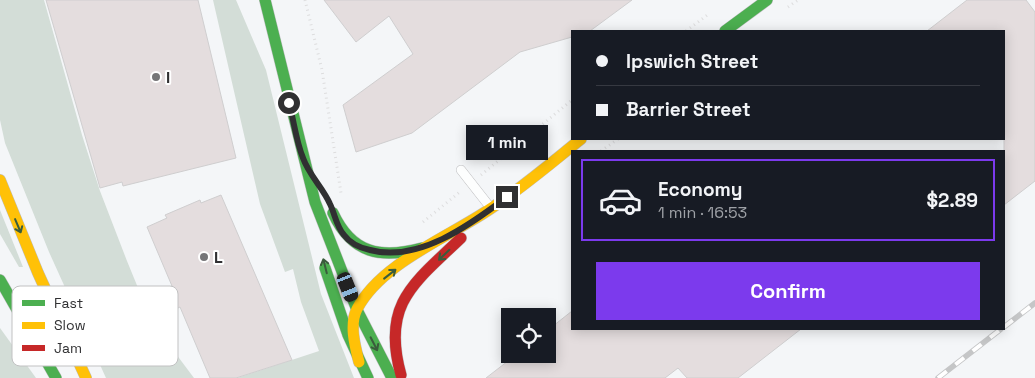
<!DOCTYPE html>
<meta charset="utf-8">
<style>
:root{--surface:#171b24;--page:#20242c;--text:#f1f3f6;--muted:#9ea1a6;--line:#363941;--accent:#7c3aed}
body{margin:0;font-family:"Space Grotesk",sans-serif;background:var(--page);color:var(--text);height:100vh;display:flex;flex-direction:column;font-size:19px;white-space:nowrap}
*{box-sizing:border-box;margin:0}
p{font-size:16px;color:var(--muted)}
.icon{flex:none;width:28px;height:28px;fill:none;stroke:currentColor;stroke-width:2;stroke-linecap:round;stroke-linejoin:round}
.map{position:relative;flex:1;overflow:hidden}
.side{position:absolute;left:571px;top:150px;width:434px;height:180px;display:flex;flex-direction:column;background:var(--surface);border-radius:0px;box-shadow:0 2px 12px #0003}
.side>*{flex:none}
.top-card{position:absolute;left:571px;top:30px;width:434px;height:110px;border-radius:0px;box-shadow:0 2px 12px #0003;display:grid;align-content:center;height:110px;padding:0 25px;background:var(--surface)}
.controls{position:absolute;left:501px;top:308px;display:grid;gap:10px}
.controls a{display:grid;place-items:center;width:55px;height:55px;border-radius:0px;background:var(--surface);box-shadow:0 2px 12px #0003;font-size:25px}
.end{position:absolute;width:22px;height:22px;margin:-11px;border:6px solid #303032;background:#fff;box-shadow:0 0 0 2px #fff}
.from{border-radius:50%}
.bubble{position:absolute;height:35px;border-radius:0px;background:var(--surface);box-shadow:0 2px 12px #0003;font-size:16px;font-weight:700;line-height:35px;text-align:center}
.car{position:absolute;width:15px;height:30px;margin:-15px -8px;border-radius:6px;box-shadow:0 0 4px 1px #0007;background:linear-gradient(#222 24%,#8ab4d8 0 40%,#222 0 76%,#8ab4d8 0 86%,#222 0)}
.top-card b{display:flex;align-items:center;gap:18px;height:48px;font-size:19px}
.top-card b+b{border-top:1px solid var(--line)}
.top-card i{width:12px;height:12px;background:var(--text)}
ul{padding:9px 0 0;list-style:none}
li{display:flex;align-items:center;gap:15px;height:82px;margin:0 10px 8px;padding:0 15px;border:2px solid transparent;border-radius:0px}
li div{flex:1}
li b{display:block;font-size:19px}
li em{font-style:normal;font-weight:700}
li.selected{border-color:var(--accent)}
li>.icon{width:45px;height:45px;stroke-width:1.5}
.cta{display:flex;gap:10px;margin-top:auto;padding:10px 25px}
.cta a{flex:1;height:58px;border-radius:0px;background:var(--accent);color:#fff;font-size:20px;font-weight:700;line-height:58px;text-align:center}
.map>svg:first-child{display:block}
</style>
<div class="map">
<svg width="1035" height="378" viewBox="0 0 1035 378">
<rect width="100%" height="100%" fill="#f4f6f8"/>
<g fill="#d3ddd7">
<polygon points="0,0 44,0 82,135 100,191 127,261 152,322 194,378 106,378 49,252 5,143 0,120"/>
<polygon points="213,0 236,0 266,70 321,294 354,378 237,378 319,351 301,302 293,269 285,272 260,204"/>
<polygon points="0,210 23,267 19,267 0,234"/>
<polygon points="0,328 36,378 0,378"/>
</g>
<g fill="#e4ddde" stroke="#cfcecf">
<polygon points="46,0 198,0 236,158 123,186 122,182 100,188"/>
<polygon points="324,0 632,0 590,31 572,31 572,37 520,52 412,133 356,152 343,105 413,54 389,16 356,42"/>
<polygon points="967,0 1026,0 1035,12 1035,181 1004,205 1004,31 927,31"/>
<polygon points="221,195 292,360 236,378 210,378 180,307 178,308 169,287 172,286 147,227 167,218 165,215 200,200 201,203"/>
<polygon points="572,311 572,329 801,329 738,378 687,378 678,368 665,378 486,378 517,354 548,354 548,330"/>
</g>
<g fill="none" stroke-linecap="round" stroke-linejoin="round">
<defs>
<polyline id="lane" points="461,170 490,207"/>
<g id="fast">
<polyline points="265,0 315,202 357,310 392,378"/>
<polyline points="725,31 767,0"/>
<path d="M 333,213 C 352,254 381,259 422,248"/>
<polyline points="325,268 348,335 368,378"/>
<polyline points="0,280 56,378"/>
</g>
<g id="slow">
<polyline points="0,180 38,273 86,378"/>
<path d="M 359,362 C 355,346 349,325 357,309 C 381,263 449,237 490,209 C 522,188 551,163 581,139"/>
</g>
<path id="jam" d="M 401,375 C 381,304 414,283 461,238"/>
</defs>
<use href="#lane" stroke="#bebec0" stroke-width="10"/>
<use href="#fast" stroke="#bebec0" stroke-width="12"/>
<use href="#slow" stroke="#bebec0" stroke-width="12"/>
<use href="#jam" stroke="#bebec0" stroke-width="12"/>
<g stroke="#ddddde" stroke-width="3" stroke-dasharray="1 4" stroke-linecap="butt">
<polyline points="305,0 322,70 341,193"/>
<polyline points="788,7 798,0"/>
<polyline points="686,31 710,13"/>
<polyline points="601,151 618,139"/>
<polyline points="481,175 572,100"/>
<polyline points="423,222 461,191"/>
</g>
<use href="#lane" stroke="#fdfefe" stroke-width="9"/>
<use href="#fast" stroke="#4caf50" stroke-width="11"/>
<use href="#slow" stroke="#ffc107" stroke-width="11"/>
<use href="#jam" stroke="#c62828" stroke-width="11"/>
<defs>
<g id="rail">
<polyline points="1004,327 1035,303"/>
<polyline points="938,378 1001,329"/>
</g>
</defs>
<use href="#rail" stroke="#c5c6c7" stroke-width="5.5"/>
<use href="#rail" stroke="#fff" stroke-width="4" stroke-dasharray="11" stroke-linecap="butt"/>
</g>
<defs><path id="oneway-shaft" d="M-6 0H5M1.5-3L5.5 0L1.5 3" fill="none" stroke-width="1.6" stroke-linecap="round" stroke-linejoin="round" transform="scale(1.25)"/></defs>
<g stroke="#3a5c3c">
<use href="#oneway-shaft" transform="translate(18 226) rotate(67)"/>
<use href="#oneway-shaft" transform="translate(444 255) rotate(136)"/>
<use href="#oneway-shaft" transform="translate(325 266) rotate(-104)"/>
<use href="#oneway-shaft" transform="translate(390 274) rotate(-38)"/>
<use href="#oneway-shaft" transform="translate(374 344) rotate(63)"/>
</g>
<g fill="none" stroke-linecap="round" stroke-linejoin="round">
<path stroke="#303032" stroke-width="6" d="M 289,103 C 294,121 296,141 303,158 C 309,175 323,188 330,204 C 335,214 336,226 344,235 C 350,243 360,248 370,250 C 418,263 470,225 507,197"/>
</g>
<g fill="#757577" stroke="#fff" stroke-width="2">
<circle cx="156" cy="77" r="5"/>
<circle cx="204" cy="257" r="5"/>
</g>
<g text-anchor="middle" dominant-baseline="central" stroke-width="4" stroke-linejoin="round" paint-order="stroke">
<g font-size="16" font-weight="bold" fill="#303032" stroke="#fff" text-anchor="start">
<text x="166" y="77">I</text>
<text x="214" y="257">L</text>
</g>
</g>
<rect x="12" y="286" width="166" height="80" rx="8" fill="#fff" stroke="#c1c1c2" stroke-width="1"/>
<rect x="22" y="300" width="23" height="6" fill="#4caf50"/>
<rect x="22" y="322" width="23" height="7" fill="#ffc107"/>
<rect x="22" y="345" width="23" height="6" fill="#c62828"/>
<g font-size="14" fill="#303032">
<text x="54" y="308">Fast</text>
<text x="54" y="330">Slow</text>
<text x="54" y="353">Jam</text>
</g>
</svg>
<div class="controls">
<a><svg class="icon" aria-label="locate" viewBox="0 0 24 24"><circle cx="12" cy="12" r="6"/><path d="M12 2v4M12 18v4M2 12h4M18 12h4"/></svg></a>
</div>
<i class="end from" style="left:289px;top:103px"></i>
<i class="end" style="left:507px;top:197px"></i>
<div class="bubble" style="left:466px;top:125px;width:82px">1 min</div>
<i class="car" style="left:348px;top:287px;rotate:158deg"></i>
<div class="top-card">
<b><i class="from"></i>Ipswich Street</b>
<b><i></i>Barrier Street</b>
</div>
<section class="side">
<ul>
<li class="selected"><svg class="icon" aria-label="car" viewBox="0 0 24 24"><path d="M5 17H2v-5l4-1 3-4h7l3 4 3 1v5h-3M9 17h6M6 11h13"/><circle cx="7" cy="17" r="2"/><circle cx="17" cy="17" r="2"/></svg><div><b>Economy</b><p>1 min · 16:53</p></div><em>$2.89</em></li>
</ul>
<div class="cta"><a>Confirm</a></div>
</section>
</div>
